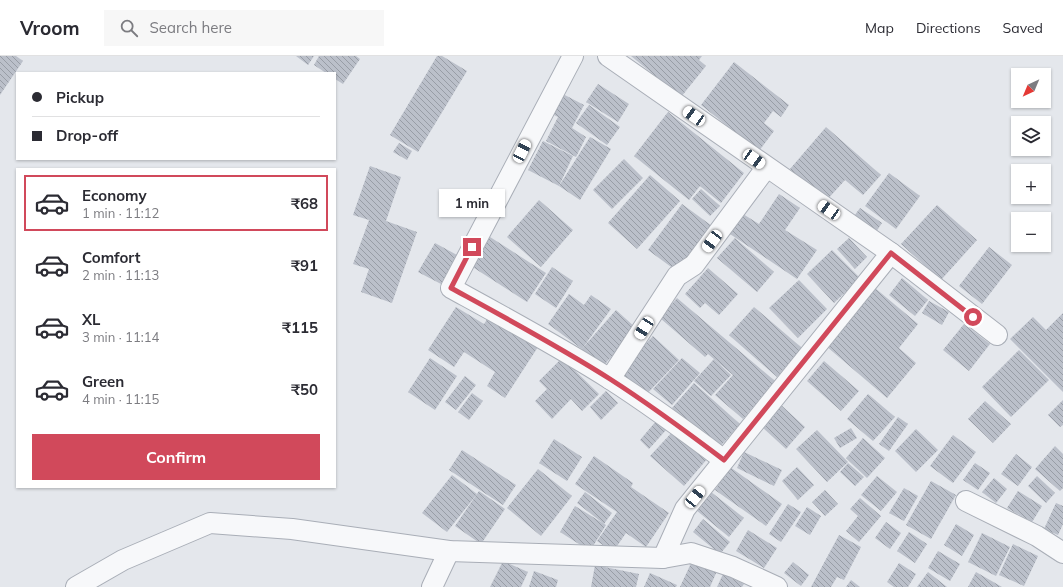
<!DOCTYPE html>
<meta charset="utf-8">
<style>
:root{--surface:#fff;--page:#f7f7f7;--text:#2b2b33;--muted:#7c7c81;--line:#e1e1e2;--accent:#d1495b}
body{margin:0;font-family:Mulish,sans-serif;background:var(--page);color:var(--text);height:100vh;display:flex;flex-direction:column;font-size:15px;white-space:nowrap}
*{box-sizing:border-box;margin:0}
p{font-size:13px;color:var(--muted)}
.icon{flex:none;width:22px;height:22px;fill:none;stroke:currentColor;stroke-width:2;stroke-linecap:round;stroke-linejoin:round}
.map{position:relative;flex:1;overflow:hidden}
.side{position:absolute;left:16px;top:112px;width:320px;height:320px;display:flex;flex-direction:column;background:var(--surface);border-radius:0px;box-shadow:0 1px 3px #0004}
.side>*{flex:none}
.top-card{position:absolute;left:16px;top:16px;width:320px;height:88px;border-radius:0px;box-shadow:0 1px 3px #0004;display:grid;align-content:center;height:88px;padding:0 16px;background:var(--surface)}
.needle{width:26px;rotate:224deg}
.fabs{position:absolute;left:1011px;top:12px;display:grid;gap:8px}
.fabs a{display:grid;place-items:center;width:40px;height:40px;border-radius:0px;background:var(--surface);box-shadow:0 1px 3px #0004;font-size:20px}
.end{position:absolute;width:18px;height:18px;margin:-9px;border:5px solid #d1495b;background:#fff;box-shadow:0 0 0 2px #fff}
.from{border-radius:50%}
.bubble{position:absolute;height:28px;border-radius:0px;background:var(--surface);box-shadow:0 1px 3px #0004;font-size:13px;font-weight:700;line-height:28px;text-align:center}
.car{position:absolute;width:12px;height:24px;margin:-12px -6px;border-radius:5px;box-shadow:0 0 3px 1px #0007;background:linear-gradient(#fff 24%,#345 0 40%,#fff 0 76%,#345 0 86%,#fff 0)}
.top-card b{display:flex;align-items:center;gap:14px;height:38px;font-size:15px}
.top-card b+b{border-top:1px solid var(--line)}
.top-card i{width:10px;height:10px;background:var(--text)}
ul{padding:7px 0 0;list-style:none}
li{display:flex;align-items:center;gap:12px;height:56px;margin:0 8px 6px;padding:0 8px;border:2px solid transparent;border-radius:0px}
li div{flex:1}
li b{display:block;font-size:15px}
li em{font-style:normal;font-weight:700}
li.selected{border-color:var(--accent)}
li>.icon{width:36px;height:36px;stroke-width:1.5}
.primary-button{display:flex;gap:8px;margin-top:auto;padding:8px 16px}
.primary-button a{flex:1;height:46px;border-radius:0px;background:var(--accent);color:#fff;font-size:16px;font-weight:700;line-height:46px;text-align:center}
header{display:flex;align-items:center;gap:24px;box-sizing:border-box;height:56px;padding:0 20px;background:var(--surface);border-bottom:1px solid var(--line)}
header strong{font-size:19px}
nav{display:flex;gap:22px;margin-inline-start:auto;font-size:14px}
.search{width:280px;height:36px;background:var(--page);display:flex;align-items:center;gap:10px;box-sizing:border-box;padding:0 14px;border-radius:0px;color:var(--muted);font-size:15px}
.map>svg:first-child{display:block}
</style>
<header>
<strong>Vroom</strong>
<div class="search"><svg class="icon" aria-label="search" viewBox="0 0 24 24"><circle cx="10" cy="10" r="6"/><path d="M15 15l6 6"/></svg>Search here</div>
<nav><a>Map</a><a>Directions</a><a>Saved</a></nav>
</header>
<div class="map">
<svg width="1063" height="531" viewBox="0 0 1063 531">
<defs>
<pattern id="building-back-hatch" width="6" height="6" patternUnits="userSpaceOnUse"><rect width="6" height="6" fill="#bbc0ca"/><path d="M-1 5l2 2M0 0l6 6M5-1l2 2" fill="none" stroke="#989da6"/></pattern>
</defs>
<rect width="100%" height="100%" fill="#e4e7ec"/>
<g fill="url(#building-back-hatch)">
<polygon points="0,0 16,0 23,5 0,39"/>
<polygon points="296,0 314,0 308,9"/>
<polygon points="319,0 356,0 360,3 343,28 335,23 335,17 326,17 314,9"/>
<polygon points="437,0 442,0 467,15 418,96 390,79"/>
<polygon points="631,0 702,0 699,4 706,10 681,41"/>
<polygon points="734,6 789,49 781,61 773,55 764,67 774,75 759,95 701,49"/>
<polygon points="598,28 629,48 618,66 586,46"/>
<polygon points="559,36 584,49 572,72 586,81 576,101 546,85 558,61 548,56"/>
<polygon points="589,49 620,71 607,89 576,67"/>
<polygon points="668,56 744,117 721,147 700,130 689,144 634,100"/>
<polygon points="826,71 881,119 863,139 845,124 826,145 790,113"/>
<polygon points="590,81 611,93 580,144 559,130"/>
<polygon points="543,85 573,100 559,130 528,114"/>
<polygon points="399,87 412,95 407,104 393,96"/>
<polygon points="624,103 643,122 612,153 593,134"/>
<polygon points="370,110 401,121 386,165 417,176 392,247 361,236 369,213 353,208 369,164 353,159"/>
<polygon points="889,117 920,140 896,173 865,150"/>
<polygon points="650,119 680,145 637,193 608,167"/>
<polygon points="701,133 720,150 710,160 692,143"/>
<polygon points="779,138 800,152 785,174 817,194 797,223 730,178 743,158 759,168"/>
<polygon points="539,144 573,174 541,211 507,181"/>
<polygon points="682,148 712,170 678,216 648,194"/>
<polygon points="937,149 977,184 941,224 901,188"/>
<polygon points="860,152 882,167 872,182 849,167"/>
<polygon points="490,181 546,217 527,246 471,210"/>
<polygon points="735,182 774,216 757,236 717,202"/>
<polygon points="849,182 867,201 855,213 837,193"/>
<polygon points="435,187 457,199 441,228 418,216"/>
<polygon points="989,191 1012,209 982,248 959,230"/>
<polygon points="832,194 860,222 834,247 807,218"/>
<polygon points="552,211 573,225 556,252 535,238"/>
<polygon points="708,212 738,238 719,259 705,247 700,252 685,238"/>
<polygon points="902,222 928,244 915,260 889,239"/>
<polygon points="799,224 827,253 798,282 769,252"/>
<polygon points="875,232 918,268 899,292 916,307 887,342 826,290"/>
<polygon points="569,238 584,249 591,239 611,253 582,293 548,268"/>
<polygon points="677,242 775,325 743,363 715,339 733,319 708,298 705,301 660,262"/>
<polygon points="929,245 949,256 942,269 922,257"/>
<polygon points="456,251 484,268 488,262 519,282 520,280 538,291 505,342 487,330 495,316 464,296 454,311 428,294"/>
<polygon points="754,251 802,292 777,321 729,279"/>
<polygon points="616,254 636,272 600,314 580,295"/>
<polygon points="1063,257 1063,336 1010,283 1033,261 1046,274"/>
<polygon points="964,268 990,288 969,315 943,294"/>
<polygon points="653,280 679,304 644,341 618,317"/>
<polygon points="1019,294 1049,324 1011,361 982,331"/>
<polygon points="430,302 457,320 435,354 408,336"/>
<polygon points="562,302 599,338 582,355 571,343 552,363 535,345 547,333 539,325"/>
<polygon points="682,302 700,317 672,349 653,333"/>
<polygon points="714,303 731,319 711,340 694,325"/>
<polygon points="824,305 859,335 841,355 807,325"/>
<polygon points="465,320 476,329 456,354 445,346"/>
<polygon points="694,327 740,368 718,393 672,352"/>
<polygon points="606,335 618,347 601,364 590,351"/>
<polygon points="472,337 483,345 469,364 458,356"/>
<polygon points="868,338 895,361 873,385 847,363"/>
<polygon points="1063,344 1063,369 1060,371 1048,359"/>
<polygon points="985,345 1011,368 993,387 968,363"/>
<polygon points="780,348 805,371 786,393 761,370"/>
<polygon points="898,361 908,368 889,395 879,388"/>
<polygon points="657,364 667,373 649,393 640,384"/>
<polygon points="851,372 857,382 840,392 834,382"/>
<polygon points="675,373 708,402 684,430 650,400"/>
<polygon points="916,373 938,394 916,416 895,395"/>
<polygon points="817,374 848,406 827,426 796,393"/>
<polygon points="953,379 976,396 953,427 930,410"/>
<polygon points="863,382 885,402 867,422 846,402"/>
<polygon points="554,383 582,401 567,425 539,407"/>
<polygon points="1055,390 1063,398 1063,432 1060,435 1035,413"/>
<polygon points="462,394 516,429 503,449 449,414"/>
<polygon points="744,396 782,414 774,430 737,412"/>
<polygon points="1016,398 1032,411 1018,430 1001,418"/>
<polygon points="594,400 633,427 631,431 669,457 646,491 626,477 613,496 597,485 617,456 575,428"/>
<polygon points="848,407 864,421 855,430 840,416"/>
<polygon points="975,407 990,417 978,434 963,424"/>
<polygon points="730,411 782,448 766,470 715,434"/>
<polygon points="797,411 814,429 798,444 782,425"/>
<polygon points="538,413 572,440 541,480 507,452"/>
<polygon points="452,419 477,438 447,476 422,457"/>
<polygon points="877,420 897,436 881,455 861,439"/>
<polygon points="1037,420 1055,437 1046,447 1028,430"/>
<polygon points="994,422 1007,433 996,447 982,436"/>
<polygon points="931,425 956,439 931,483 906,469"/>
<polygon points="904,432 918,440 904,465 889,457"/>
<polygon points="825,434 838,448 825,460 812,446"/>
<polygon points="479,435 505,453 481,488 455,470"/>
<polygon points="1018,435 1042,450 1032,466 1007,452"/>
<polygon points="585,436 612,457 604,468 577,447"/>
<polygon points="711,436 744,462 729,481 696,454"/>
<polygon points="860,442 881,460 859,486 846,475 858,460 850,453"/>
<polygon points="1056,447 1063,450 1063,468 1058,479 1044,473"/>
<polygon points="788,448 801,456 781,486 769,478"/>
<polygon points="575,450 606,469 590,495 560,476"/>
<polygon points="807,451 821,460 810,479 795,470"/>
<polygon points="703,463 730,486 720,498 693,476"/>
<polygon points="886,466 901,477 890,493 875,482"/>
<polygon points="956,468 974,479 962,500 944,489"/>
<polygon points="748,474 777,492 764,512 736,495"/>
<polygon points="909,476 927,488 915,507 897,495"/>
<polygon points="982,477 1010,491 996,520 968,506"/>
<polygon points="839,479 861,491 844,524 837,521 831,531 811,531"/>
<polygon points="1013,488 1038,500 1024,530 999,519"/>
<polygon points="938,495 960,508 950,525 928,512"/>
<polygon points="503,505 528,516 521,531 490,531"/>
<polygon points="692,505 717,515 710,531 680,531"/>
<polygon points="793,506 809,519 801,530 784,517"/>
<polygon points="899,507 916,518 908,531 894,531 887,526"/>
<polygon points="595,509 639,518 636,531 591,531"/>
<polygon points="534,515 558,524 556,531 529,531"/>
<polygon points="928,516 947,531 917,531"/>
<polygon points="976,516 1002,531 968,531"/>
<polygon points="650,517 677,529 676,531 644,531"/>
<polygon points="723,518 744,528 742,531 717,531"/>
<polygon points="851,524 860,531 846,531"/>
</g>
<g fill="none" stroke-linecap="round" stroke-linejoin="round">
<defs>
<g id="minor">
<path d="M 573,0 L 451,232 C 504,261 558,290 610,323 C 649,348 687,376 724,404"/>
<polyline points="608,0 891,197 685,453 663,502"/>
<polyline points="891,197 997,279"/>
<polyline points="610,323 677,220 694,209 766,112"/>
<polyline points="966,445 1037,480 1063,497"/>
<polyline points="76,531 123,504 210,467 292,473 449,495 663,502 691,497 733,511 777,531"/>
<polyline points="432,531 449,495"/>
</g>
</defs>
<use href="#minor" stroke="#a9aeb7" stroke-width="22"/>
<use href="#minor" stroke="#f7f8fa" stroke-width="20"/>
</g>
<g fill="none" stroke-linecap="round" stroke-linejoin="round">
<path stroke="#d1495b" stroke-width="5" d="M 472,191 L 451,232 C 504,261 558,290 610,323 C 649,348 687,376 724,404 L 891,197 L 973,261"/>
</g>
</svg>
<div class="fabs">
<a><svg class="needle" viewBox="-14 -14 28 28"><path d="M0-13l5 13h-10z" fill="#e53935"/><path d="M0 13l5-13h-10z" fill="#7c7c81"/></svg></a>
<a><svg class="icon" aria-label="layers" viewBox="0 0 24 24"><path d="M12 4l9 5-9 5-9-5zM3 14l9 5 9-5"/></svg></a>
<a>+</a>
<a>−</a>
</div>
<i class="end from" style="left:973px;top:261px"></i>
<i class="end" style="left:472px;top:191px"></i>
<div class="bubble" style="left:439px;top:133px;width:66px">1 min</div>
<i class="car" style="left:694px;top:60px;rotate:305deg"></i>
<i class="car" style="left:522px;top:95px;rotate:27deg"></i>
<i class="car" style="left:754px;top:103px;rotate:125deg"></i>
<i class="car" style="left:829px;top:154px;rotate:304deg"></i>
<i class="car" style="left:712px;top:185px;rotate:217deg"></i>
<i class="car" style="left:644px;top:272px;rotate:213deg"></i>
<i class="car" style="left:695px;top:441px;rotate:39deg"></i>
<div class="top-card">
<b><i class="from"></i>Pickup</b>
<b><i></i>Drop-off</b>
</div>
<section class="side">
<ul>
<li class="selected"><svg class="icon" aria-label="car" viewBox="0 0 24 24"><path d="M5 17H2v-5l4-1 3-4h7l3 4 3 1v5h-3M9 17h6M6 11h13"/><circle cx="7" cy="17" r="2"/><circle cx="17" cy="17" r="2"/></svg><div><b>Economy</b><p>1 min · 11:12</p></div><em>₹68</em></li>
<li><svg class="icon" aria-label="car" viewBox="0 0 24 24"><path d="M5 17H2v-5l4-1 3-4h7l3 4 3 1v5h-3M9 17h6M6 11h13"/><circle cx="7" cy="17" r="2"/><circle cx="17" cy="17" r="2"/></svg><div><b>Comfort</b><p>2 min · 11:13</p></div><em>₹91</em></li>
<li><svg class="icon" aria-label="car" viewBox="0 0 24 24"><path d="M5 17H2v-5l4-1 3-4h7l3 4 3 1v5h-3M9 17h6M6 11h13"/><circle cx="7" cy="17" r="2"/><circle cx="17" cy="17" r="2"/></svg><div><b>XL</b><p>3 min · 11:14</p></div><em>₹115</em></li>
<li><svg class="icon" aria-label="car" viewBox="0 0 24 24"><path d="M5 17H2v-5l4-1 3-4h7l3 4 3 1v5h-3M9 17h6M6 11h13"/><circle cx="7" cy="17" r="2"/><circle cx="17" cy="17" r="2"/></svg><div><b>Green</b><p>4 min · 11:15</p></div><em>₹50</em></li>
</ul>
<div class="primary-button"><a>Confirm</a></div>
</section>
</div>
